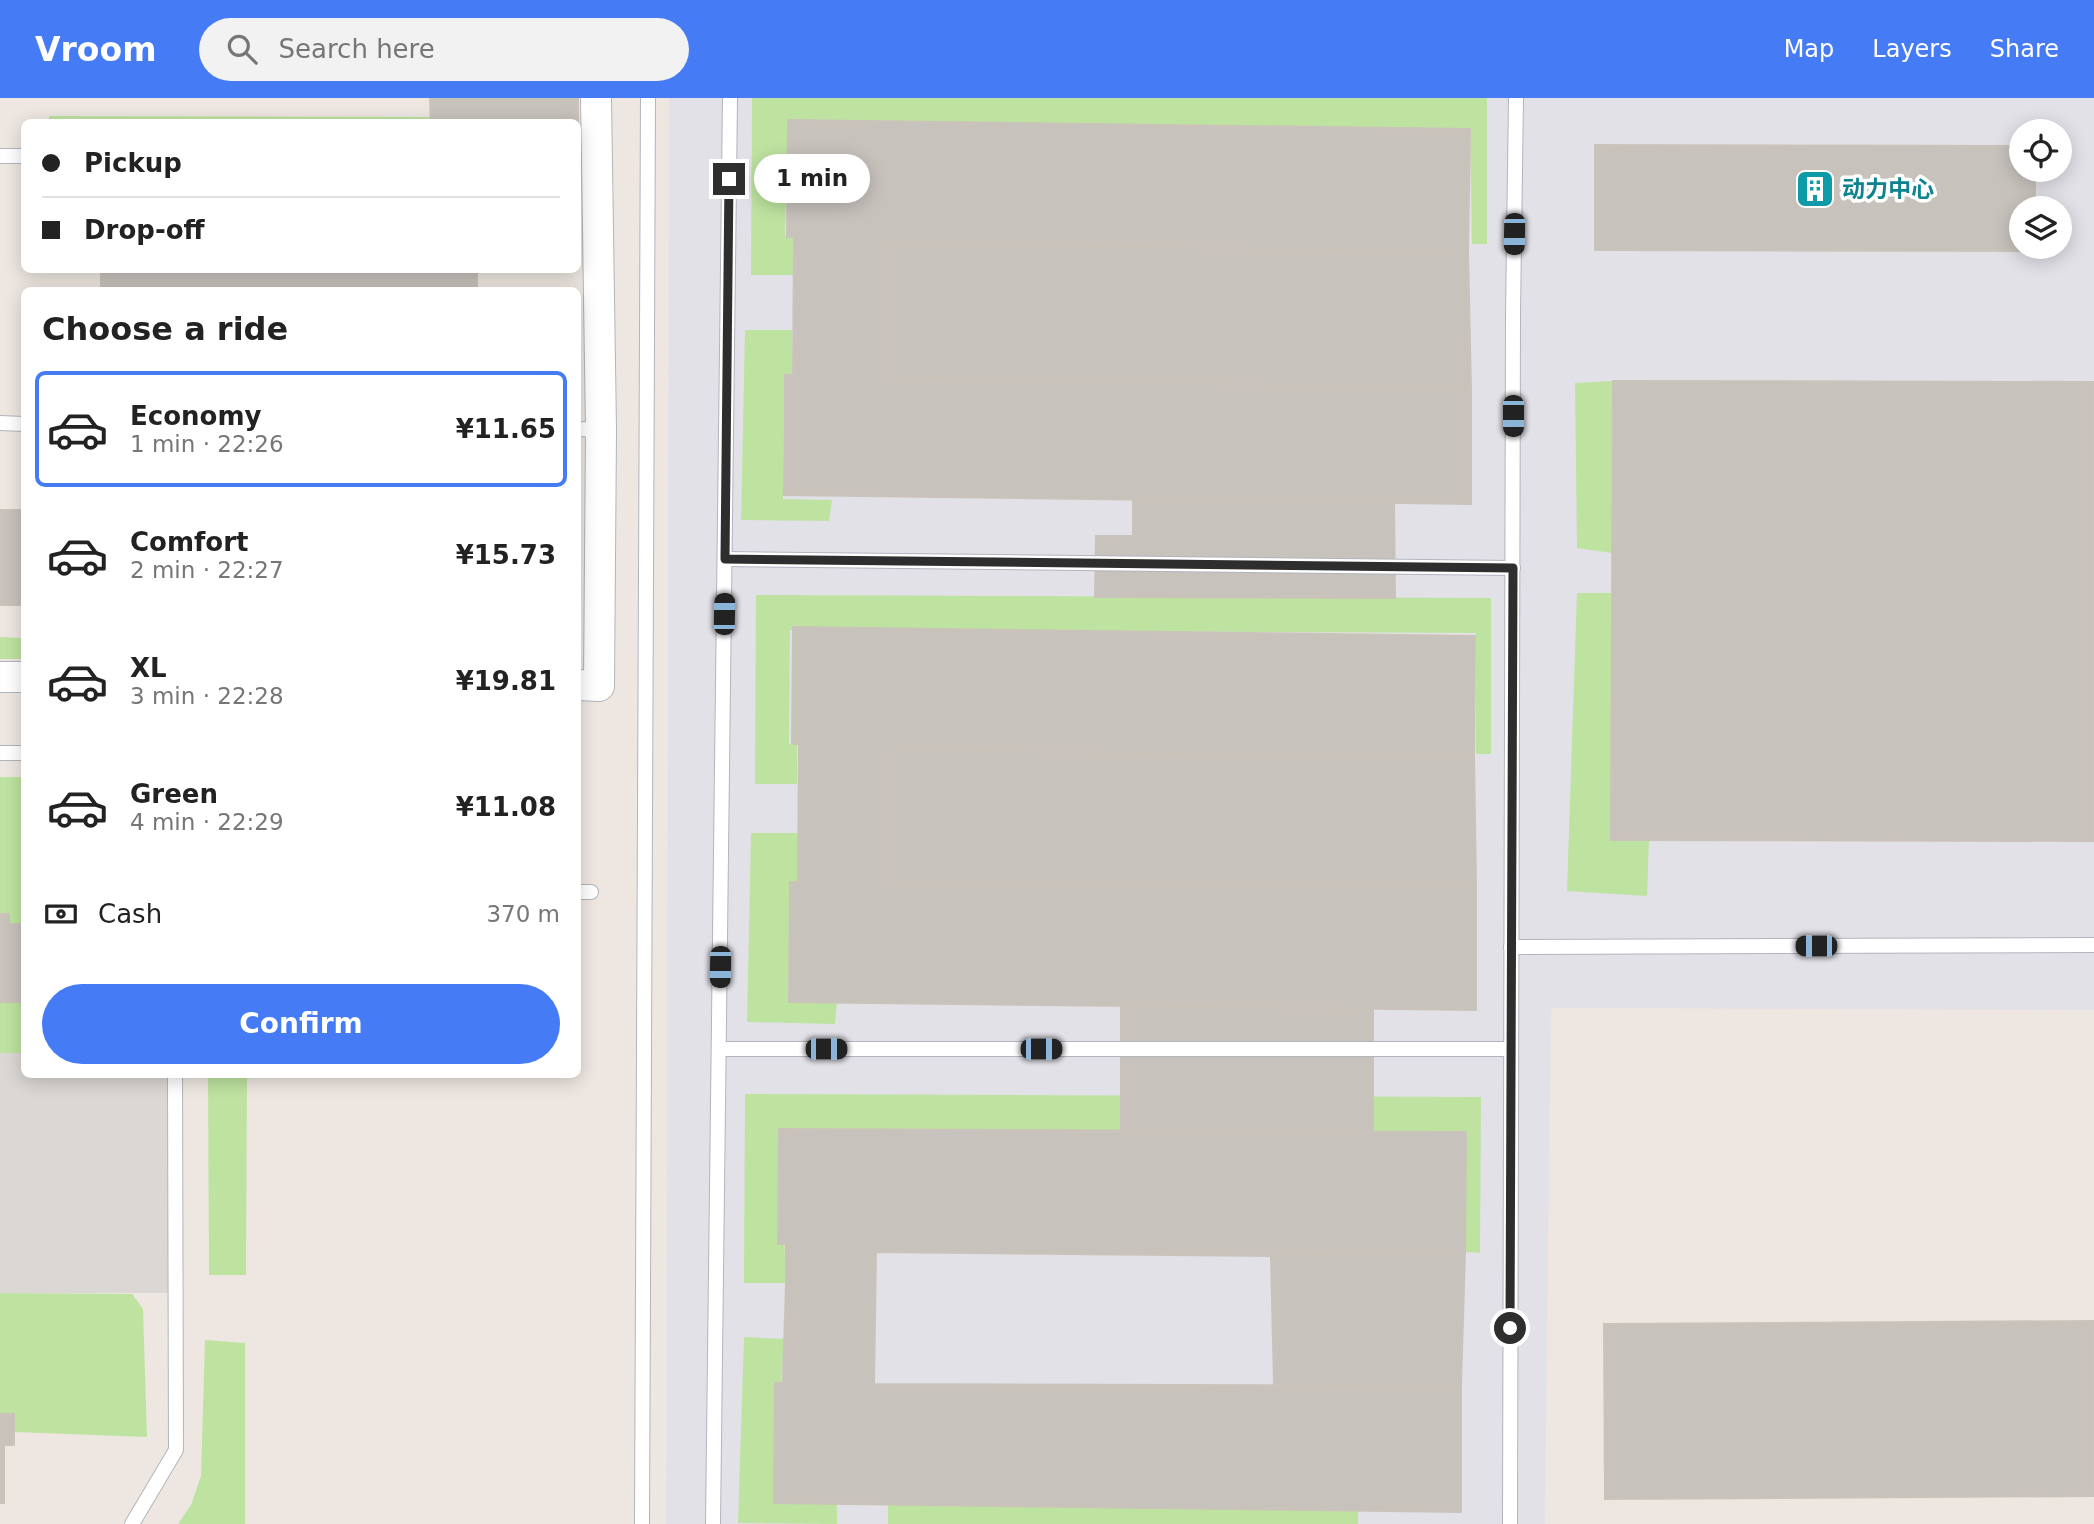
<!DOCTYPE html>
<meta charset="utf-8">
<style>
:root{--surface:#fff;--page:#f2f2f2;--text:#222;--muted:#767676;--line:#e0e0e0;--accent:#467bf6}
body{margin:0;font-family:"DejaVu Sans","Noto Sans SC",sans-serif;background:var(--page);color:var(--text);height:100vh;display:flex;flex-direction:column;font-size:26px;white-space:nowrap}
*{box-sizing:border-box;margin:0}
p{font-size:23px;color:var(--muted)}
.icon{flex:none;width:38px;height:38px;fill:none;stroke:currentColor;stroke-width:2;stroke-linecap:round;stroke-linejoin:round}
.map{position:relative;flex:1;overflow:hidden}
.panel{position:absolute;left:21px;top:189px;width:560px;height:791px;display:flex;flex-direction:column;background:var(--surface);border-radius:10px;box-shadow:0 4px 18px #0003}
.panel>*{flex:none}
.top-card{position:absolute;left:21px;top:21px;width:560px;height:154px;border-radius:10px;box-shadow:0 4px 18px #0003;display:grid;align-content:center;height:154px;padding:0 21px;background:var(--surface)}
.fabs{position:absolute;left:2009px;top:21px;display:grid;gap:14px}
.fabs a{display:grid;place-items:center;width:63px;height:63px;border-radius:50%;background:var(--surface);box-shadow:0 4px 18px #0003;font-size:35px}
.end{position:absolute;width:32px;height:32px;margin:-16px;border:9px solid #2e2e2e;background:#fff;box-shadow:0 0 0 4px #fff}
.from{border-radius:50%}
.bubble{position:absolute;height:49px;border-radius:24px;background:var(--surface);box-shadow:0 4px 18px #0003;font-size:23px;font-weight:800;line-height:49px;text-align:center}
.car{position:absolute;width:21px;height:42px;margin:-21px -10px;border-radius:9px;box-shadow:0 0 5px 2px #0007;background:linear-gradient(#222 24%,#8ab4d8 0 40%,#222 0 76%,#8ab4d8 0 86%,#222 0)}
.top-card b{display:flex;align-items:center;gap:24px;height:66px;font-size:26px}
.top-card b+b{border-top:2px solid var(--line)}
.top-card i{width:18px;height:18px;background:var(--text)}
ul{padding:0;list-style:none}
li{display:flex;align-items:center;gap:21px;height:116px;margin:0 14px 10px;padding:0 7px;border:4px solid transparent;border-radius:10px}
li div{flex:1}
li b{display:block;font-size:26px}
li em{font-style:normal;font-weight:800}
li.on{border-color:var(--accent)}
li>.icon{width:63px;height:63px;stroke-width:1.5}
h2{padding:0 21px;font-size:32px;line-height:84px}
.pay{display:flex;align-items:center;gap:18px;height:77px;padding:0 21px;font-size:26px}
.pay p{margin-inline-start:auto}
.action{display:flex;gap:14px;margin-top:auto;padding:14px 21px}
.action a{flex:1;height:80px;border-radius:42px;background:var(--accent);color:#fff;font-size:28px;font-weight:800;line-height:80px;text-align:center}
header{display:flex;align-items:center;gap:42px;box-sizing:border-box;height:98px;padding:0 35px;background:var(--accent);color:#fff}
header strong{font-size:33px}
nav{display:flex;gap:38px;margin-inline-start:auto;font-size:24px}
.search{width:490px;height:63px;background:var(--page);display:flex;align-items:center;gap:18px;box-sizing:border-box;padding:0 24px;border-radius:38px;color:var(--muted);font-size:26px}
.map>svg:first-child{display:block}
</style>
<header>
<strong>Vroom</strong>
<div class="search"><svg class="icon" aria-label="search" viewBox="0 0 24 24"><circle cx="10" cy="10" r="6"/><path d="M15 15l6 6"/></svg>Search here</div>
<nav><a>Map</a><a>Layers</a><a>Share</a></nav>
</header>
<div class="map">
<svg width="2094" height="1426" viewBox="0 0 2094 1426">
<rect width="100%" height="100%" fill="#eee7e1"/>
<path fill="#e2e1e8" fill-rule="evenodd" d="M 669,0 L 2094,0 L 2094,912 L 1551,910 L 1545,1426 L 666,1426 ZM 2021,33 L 2060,33 L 2060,72 L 2021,72 ZM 2021,110 L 2060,110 L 2060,149 L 2021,149 Z"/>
<g fill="#bee3a0">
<polygon points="752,0 1487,0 1487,146 1472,146 1470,31 788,22 785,137 793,138 793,177 751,177"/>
<polygon points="49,18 431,19 431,24 49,24"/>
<polygon points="745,232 792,232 792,282 784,282 783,401 832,402 829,423 741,422"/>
<polygon points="1613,283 1612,455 1577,450 1575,285"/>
<polygon points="1577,495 1612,495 1611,741 1649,742 1647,798 1567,793"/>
<polygon points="756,497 1491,500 1491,656 1476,656 1476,535 790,532 789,646 797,647 797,686 755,686"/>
<polygon points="0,539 24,540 24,561 0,561"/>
<polygon points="0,679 24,679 24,826 9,826 9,817 0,816"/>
<polygon points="751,735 798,735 798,784 790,784 789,903 837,904 835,926 747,924"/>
<rect x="0" y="904" width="24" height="51"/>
<polygon points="208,977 247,977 246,1177 209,1177"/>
<polygon points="745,996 1481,999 1480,1155 1465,1154 1465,1034 780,1031 786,1185 744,1185"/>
<polygon points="0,1195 132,1196 143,1211 147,1339 14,1334 14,1316 0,1316"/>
<polygon points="744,1239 784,1241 774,1405 837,1406 837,1426 738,1425"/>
<polygon points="205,1242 245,1245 245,1426 178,1426 191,1407 201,1378"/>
<polygon points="888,1406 1358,1412 1358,1426 888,1426"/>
</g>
<polygon fill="#dbd7d4" points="0,955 24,955 24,976 175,977 176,1195 0,1195"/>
<g fill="#c7c2bc" stroke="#cac3ba" stroke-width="2">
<polygon points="430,0 578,0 578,29 578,24 431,24"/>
<polygon points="788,22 1470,31 1468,153 886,146 884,278 1471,291 1471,406 784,397 785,277 793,277 794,139 787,139"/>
<polygon points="1595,47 2021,48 2021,72 2035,72 2035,110 2021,110 2021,149 2035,149 2035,153 1595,152"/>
<polygon points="886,146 1468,153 1471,291 884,278"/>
<rect x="101" y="172" width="376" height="20"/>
<polygon points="1613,283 2094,284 2094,743 1611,742"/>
<polygon points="1133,401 1394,405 1395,500 1095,499 1096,438 1133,438"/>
<rect x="0" y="412" width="24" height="95"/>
<polygon points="793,529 1475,538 1474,659 891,652 889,784 1476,787 1476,912 789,904 790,784 798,784 799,646 792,646"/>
<polygon points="891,652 1474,659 1476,787 889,784"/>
<polygon points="0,816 9,816 9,826 24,826 24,904 0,904"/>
<polygon points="1121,908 1373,911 1373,1033 1121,1032"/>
<polygon points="779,1031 1466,1034 1465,1154 1271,1158 876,1154 874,1286 1461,1288 1461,1414 774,1405 775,1285 783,1285 786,1185 786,1146 778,1146"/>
<polygon points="1465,1154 1461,1288 1274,1287 1271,1158"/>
<polygon points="2094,1223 2094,1398 1605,1401 1604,1226"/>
<polygon points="0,1316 14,1316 14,1347 4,1347 4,1405 0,1405"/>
</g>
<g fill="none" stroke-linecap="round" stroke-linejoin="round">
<defs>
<g id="lane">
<polyline points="0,58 24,58"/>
<polyline points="0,325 24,326"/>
<polyline points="578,331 601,332"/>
<polyline points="725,461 1513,470"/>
<polyline points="0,655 24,655"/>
<polyline points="578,794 591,794"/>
<polyline points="1511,849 2094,847"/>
<polyline points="719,951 1511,951"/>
<polyline points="132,1426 176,1352 175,976"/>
<polyline points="642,1426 648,0"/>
<polyline points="713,1426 730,0"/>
<polyline points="1510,1426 1513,217 1516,0"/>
</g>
<g id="street">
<polyline points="0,579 24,579"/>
<polyline points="578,587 599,588 601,332 596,0"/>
</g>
</defs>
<use href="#lane" stroke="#b1b5bd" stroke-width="16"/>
<use href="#street" stroke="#b1b5bd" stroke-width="32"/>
<use href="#lane" stroke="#fff" stroke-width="14"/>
<use href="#street" stroke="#fff" stroke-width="30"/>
</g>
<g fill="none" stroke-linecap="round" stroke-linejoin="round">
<polyline stroke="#2e2e2e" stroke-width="9" points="729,81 725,461 1513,470 1510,1230"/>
</g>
<defs>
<symbol id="building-square" viewBox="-11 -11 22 22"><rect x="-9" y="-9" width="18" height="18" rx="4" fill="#0f9aa8" stroke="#fff"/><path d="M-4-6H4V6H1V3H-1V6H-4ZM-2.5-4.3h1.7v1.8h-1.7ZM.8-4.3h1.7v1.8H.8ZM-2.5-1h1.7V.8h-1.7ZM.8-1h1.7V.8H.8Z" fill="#fff"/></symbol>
</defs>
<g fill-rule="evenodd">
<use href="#building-square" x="1793" y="69" width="44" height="44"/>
</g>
<g text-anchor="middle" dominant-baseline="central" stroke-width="7" stroke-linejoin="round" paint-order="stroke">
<g font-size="23" font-weight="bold" fill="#0d838f" stroke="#fff" text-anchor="start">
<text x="1842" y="91">动力中心</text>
</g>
</g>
</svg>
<div class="fabs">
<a><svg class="icon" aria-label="locate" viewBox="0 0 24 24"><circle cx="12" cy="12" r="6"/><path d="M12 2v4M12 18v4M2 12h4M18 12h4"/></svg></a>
<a><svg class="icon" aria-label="layers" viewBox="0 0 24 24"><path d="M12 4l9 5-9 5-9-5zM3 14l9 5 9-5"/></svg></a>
</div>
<i class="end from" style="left:1510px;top:1230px"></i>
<i class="end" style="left:729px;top:81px"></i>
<div class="bubble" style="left:754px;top:56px;width:116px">1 min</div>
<i class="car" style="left:1514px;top:136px;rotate:181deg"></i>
<i class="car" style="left:1513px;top:318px;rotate:180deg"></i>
<i class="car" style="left:724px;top:516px;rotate:1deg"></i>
<i class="car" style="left:1816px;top:848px;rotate:270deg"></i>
<i class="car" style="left:720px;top:869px;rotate:181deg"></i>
<i class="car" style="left:826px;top:951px;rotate:90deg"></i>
<i class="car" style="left:1041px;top:951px;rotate:90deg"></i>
<div class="top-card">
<b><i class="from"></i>Pickup</b>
<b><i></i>Drop-off</b>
</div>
<section class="panel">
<h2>Choose a ride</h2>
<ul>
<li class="on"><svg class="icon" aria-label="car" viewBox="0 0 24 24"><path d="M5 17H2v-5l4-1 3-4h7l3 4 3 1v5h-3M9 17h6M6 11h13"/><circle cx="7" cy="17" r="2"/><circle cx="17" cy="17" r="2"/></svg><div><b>Economy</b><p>1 min · 22:26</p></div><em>¥11.65</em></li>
<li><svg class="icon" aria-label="car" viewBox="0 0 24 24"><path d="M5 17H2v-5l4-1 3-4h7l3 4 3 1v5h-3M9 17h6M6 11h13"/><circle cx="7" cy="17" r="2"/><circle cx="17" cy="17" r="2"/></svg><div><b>Comfort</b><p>2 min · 22:27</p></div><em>¥15.73</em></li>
<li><svg class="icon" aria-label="car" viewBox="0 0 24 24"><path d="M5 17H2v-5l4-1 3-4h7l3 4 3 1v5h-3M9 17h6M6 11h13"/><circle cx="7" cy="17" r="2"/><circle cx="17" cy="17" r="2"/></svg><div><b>XL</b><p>3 min · 22:28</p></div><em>¥19.81</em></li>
<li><svg class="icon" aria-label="car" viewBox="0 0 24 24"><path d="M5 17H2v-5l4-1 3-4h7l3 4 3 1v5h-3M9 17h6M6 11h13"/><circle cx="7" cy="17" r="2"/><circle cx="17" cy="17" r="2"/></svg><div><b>Green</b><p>4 min · 22:29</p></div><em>¥11.08</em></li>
</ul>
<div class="pay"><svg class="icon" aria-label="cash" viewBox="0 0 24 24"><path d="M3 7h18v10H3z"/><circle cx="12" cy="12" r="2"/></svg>Cash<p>370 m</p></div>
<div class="action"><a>Confirm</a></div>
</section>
</div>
